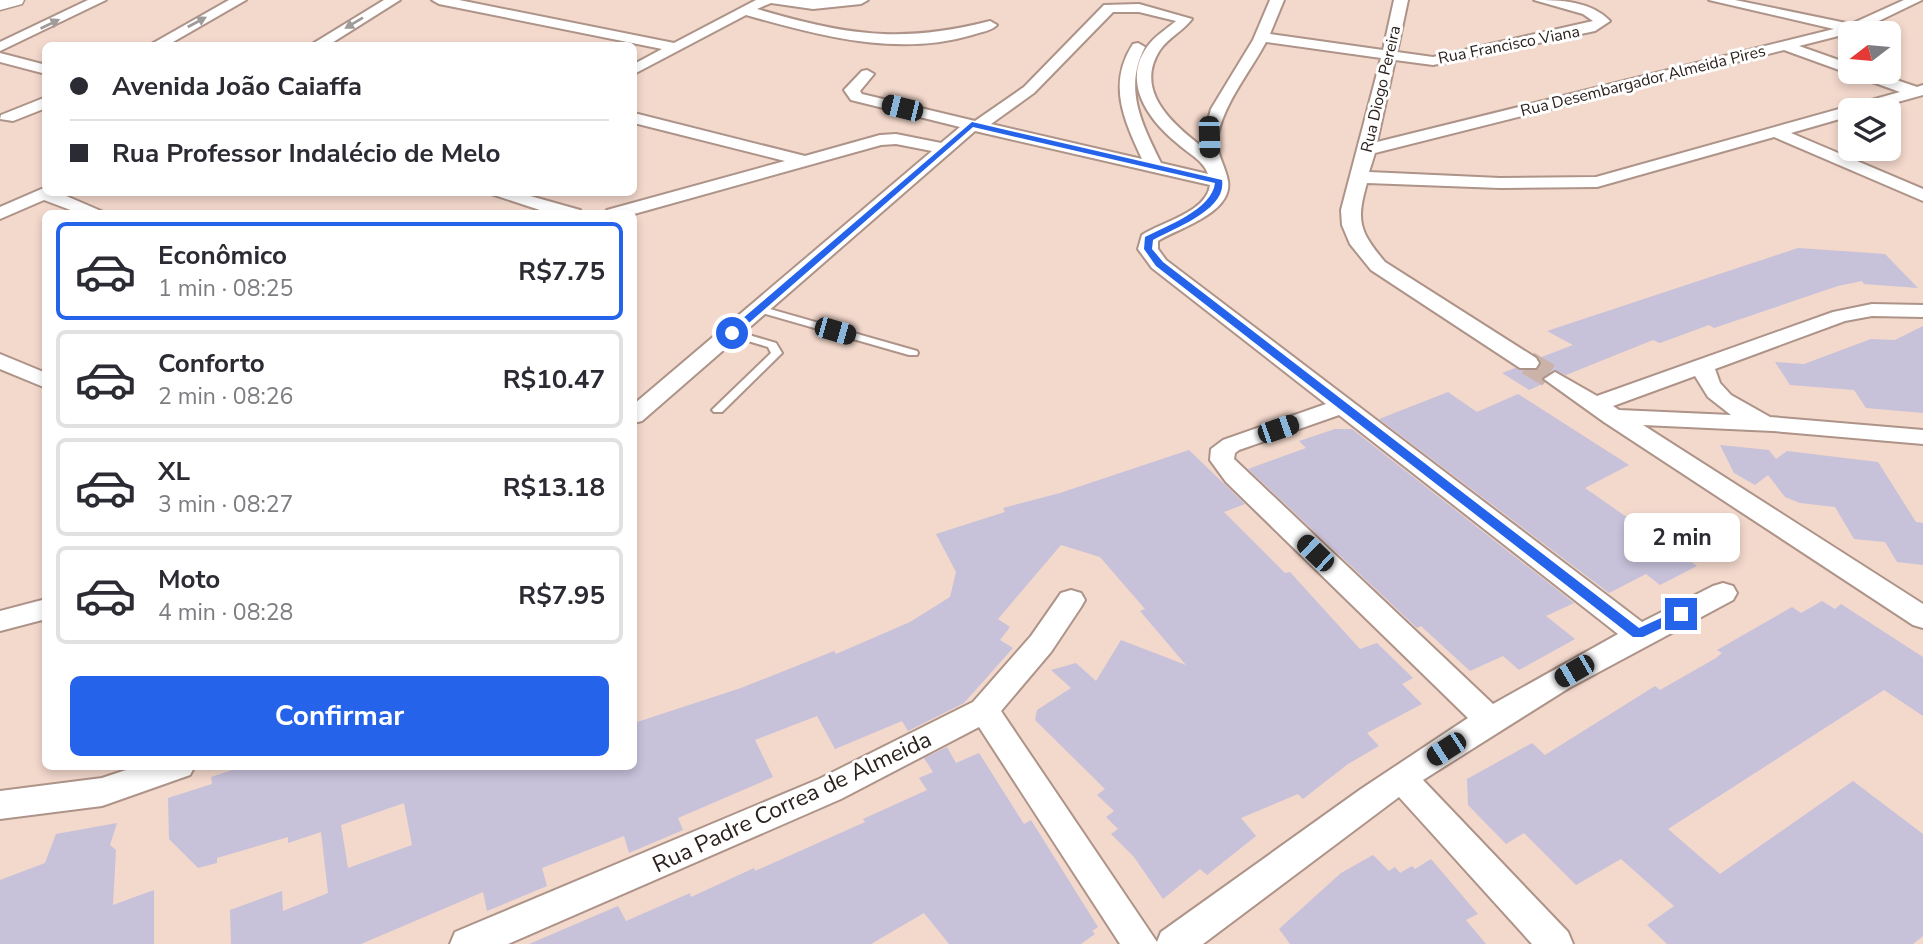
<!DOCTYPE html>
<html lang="pt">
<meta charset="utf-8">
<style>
:root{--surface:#fff;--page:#f2f2f3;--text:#2b2b33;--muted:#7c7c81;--line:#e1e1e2;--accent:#2563eb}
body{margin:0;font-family:"Nunito Sans",sans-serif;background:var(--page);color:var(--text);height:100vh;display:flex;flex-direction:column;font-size:26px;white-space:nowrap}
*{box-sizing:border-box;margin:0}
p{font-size:23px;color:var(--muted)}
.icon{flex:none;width:38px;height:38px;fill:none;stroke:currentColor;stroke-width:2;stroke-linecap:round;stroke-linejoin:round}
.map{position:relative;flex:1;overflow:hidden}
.panel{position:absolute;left:42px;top:210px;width:595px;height:560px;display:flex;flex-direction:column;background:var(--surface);border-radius:10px;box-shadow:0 4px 10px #0003}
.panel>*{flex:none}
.guide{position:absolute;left:42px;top:42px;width:595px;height:154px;border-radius:10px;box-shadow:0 4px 10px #0003;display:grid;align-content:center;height:154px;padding:0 28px;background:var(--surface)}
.needle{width:46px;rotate:254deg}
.fabs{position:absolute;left:1838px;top:21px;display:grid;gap:14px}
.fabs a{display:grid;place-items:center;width:63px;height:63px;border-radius:10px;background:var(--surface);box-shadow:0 4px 10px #0003;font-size:35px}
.end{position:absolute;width:32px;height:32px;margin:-16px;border:9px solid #2563eb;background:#fff;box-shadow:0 0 0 4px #fff}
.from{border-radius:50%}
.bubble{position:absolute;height:49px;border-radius:10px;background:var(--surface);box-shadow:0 4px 10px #0003;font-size:23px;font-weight:700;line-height:49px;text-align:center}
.car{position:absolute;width:21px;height:42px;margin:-21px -10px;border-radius:9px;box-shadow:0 0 5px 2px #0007;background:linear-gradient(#222 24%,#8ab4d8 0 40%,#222 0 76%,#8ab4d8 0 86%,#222 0)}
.guide b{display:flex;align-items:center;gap:24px;height:66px;font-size:26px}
.guide b+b{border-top:2px solid var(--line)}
.guide i{width:18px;height:18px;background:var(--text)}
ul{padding:12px 0 0;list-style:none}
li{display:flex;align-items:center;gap:21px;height:98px;margin:0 14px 10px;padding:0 14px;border:4px solid var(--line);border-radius:10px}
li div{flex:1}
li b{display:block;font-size:26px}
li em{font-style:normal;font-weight:700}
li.selected{border-color:var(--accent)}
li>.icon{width:63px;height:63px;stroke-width:1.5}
.primary-button{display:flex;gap:14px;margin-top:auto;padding:14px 28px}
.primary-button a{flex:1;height:80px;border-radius:10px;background:var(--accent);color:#fff;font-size:28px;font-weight:700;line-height:80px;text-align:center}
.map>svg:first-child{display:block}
</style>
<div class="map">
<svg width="1923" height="944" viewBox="0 0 1923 944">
<rect width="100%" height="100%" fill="#f3d8cc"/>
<g fill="#c7c1da" fill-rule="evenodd">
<polygon points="1798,248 1885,254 1918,288 1864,284 1862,281 1838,286 1714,328 1709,325 1660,343 1653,340 1566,375 1554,370 1543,377 1545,383 1529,390 1502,373 1515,368 1536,371 1541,364 1539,358 1573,345 1547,331"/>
<polygon points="1923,326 1923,413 1866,408 1854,390 1790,385 1775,362 1804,364 1871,339 1895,340"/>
<polygon points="1448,392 1477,412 1518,394 1629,465 1585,488 1697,566 1660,585 1646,574 1609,593 1379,419"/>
<polygon points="1335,429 1352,429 1574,603 1546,616 1575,639 1519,670 1503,656 1470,671 1421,626 1417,628 1248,469 1306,448 1299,441"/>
<polygon points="1720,445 1769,450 1776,459 1787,451 1878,462 1916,522 1923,523 1923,565 1897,562 1885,542 1854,539 1835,507 1800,503 1785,497 1768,475 1755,485 1734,473"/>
<path d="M 1189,450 L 1245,504 L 1224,512 L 1285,573 L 1290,572 L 1360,649 L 1377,643 L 1413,678 L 1402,684 L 1422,704 L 1367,733 L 1379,746 L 1348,764 L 1303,799 L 1298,794 L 1241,818 L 1256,836 L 1207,875 L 1200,869 L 1163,899 L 1134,857 L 1111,834 L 1118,829 L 1106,817 L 1114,811 L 1097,795 L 1105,789 L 1035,720 L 1037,710 L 1071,688 L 1051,670 L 1076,663 L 1096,681 L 1121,640 L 1186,665 L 1140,611 L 1145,609 L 1100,557 L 1061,545 L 998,619 L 1010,627 L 1000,640 L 1013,648 L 964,703 L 908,731 L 902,721 L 835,749 L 817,716 L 755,740 L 773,777 L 678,818 L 683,830 L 629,853 L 624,836 L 542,868 L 547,886 L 487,911 L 483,892 L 361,944 L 231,944 L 230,910 L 282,891 L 283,911 L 328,893 L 321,832 L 288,843 L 288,837 L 217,858 L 217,863 L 198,868 L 169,839 L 168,798 L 212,784 L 211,777 L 244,766 L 634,766 L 634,723 L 741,688 L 834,651 L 836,654 L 910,622 L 950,597 L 956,572 L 936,534 L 1005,512 L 1003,508 L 1060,493 ZM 404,803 L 412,845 L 348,868 L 341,825 Z"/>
<polygon points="1822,601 1835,609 1841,604 1923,657 1923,716 1884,690 1668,829 1720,874 1853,781 1923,834 1923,936 1913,944 1667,944 1647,925 1674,906 1621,859 1576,885 1524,833 1506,844 1468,805 1467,779 1532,743 1545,755 1655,686 1660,690 1716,658 1722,653 1717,650 1792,607 1801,613"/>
<polygon points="947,747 956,763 979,753 1024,824 1031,820 1098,927 1092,931 1095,934 1081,944 949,944 924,913 871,944 529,944 618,906 626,921 690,893 691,897 754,868 755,871 865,822 863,819 927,790 919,778 933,772 924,758"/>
<polygon points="117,823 110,845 116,850 113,905 154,890 154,944 0,944 0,880 45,863 56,834"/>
<polygon points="1373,855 1389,871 1395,867 1400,873 1412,866 1415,869 1431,859 1478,914 1466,920 1486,944 1290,944 1279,929 1341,873"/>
</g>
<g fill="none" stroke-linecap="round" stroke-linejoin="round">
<polyline stroke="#cbb3a9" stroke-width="24" stroke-dasharray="24 12" stroke-linecap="butt" points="1528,363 1555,379"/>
<defs>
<g id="service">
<polygon points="759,306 917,351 918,353 917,355 909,355 755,311 755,307"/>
<polygon points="732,330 776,343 782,353 722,412 714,412 712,410 714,408 771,353 768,347 728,335 727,333"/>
</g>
<g id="minor">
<polygon points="88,0 106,0 0,51 0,42"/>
<polygon points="229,0 246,0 166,46 148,46"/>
<polygon points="384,0 400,0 327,46 309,46"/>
<path d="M 432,0 L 459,0 L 674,43 L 756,0 L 868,0 L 861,4 L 813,9 L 771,3 L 757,9 C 846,35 900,44 990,21 L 997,25 C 991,31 981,32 972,35 C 898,57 819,36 746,15 L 634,74 L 634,64 L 662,49 L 439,4 Z"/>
<path d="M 1270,0 L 1284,0 L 1270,34 L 1383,50 L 1394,0 L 1408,0 L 1397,52 L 1433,57 L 1593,21 L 1583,14 L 1534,0 C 1560,0 1591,1 1610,21 L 1595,31 L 1433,65 L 1395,60 L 1377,142 L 1834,29 L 1709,0 L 1735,0 L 1851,24 L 1904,0 L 1922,0 L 1858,31 L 1799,46 L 1850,64 L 1850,72 L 1873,72 L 1917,87 L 1923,85 L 1923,95 L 1869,110 L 1850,110 L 1850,116 L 1791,133 L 1923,189 L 1923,201 L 1774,137 L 1597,187 L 1500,188 L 1367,183 C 1356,221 1359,231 1385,262 L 1536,358 L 1539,363 L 1536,368 L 1520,368 L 1371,270 L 1350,244 L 1342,225 L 1341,210 L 1381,58 L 1266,42 C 1250,72 1226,100 1218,134 C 1214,151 1225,164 1228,181 C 1233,213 1179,228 1158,241 L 1158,249 L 1166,260 L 1642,622 L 1713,586 L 1723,583 L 1733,586 L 1737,593 L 1733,600 L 1569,688 L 1423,780 L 1568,932 L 1573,944 L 1532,944 L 1399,797 L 1203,944 L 1120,944 L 979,727 L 841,799 L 508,944 L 450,944 L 455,932 L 819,779 L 973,702 L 1031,636 L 1061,593 L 1071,590 L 1081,593 L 1085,600 L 1081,607 L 1051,652 L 1001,711 L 1157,942 L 1161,932 L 1361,789 L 1468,718 L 1226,482 L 1210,460 L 1211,449 L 1223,440 L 1326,404 L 1152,268 L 1138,249 L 1142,235 C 1162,222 1207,212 1210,185 L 975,131 L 642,421 L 634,423 L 634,404 L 932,151 L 896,144 L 881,145 L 634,214 L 604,214 L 607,210 L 785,161 L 634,123 L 634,113 L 805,156 L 880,135 L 896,134 L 941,143 L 960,127 L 851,100 L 844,90 L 862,71 L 867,70 L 874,74 L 860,91 L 862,94 L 975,121 L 1024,87 L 1104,5 L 1139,4 L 1192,19 C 1183,31 1168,38 1160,50 C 1134,90 1171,123 1201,146 L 1211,109 L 1253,40 ZM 1113,12 L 1139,12 L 1176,21 C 1168,28 1158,34 1151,42 C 1119,79 1147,119 1178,144 C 1189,154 1203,160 1208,174 L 1161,163 C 1142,124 1123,89 1145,47 L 1138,43 L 1133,44 C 1107,84 1124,120 1142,159 L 991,124 L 1034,93 ZM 1784,50 L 1900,92 L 1596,177 L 1500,178 L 1369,172 L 1375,153 ZM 1339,415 L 1618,634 L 1493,704 L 1234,459 L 1235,453 L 1239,450 Z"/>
<polygon points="0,53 46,65 46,74 0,62"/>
<polygon points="46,97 46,108 13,121 0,119 1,115"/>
<polygon points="46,187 46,192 57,192 108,214 81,214 44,200 0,219 0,207"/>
<polygon points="485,192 516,192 580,210 583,214 552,214"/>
<path d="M 1872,304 L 1923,305 L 1923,317 L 1872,316 L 1845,321 L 1715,369 L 1720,383 L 1731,395 L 1770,417 L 1923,430 L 1923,444 L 1773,431 L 1643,425 L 1923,604 L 1923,628 L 1913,625 L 1604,422 L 1544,379 L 1555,372 L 1597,396 L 1833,312 ZM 1695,376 L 1708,397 L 1731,415 L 1619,410 L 1613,406 Z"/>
<polygon points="0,354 46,373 46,388 0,369"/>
<polygon points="46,599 46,619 0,631 0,611"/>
<polygon points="138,766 195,766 190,775 102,806 0,819 0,791 102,778"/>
</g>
<polygon id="secondary" points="0,0 24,0 22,4 0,10"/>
</defs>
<use href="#service" stroke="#ad9388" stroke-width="4"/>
<use href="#minor" stroke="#ad9388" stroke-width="4"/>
<use href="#secondary" stroke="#ad9388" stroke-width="3"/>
<use href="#service" fill="#fff" fill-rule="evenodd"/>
<use href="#minor" fill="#fff" fill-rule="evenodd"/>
<use href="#secondary" fill="#fff" fill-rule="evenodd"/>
</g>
<defs><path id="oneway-solid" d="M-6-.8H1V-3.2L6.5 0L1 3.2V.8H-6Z" transform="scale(1.75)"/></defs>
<g fill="#a09b99">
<use href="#oneway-solid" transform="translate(197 22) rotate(-28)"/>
<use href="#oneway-solid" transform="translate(354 23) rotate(149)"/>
<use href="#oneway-solid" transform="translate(50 24) rotate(-26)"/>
</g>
<path fill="#2563eb" d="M 972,122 L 1222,180 C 1227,210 1174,228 1153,240 L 1152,249 L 1163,262 L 1639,628 L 1681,609 L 1685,610 L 1685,617 L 1643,637 L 1633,637 L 1156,266 L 1144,249 L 1145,237 C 1166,226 1212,210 1215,183 L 973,127 L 735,335 L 728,335 L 728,331 Z"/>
<g text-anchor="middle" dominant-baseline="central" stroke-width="6" stroke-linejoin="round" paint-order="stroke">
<g font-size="16" fill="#2b211d" stroke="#fff">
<text transform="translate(1509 45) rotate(-11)">Rua Francisco Viana</text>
<text transform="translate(1643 81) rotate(-14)">Rua Desembargador Almeida Pires</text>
<text transform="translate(1381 89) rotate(-77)">Rua Diogo Pereira</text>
</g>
<g font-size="23" fill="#2b211d" stroke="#fff">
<text transform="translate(792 802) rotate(-25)">Rua Padre Correa de Almeida</text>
</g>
</g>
</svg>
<div class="fabs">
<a><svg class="needle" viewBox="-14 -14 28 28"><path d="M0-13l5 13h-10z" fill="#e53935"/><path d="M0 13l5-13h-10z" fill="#7c7c81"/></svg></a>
<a><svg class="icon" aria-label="layers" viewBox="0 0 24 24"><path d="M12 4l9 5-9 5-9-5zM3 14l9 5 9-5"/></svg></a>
</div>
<i class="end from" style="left:732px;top:333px"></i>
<i class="end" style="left:1681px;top:614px"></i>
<div class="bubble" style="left:1624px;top:513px;width:116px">2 min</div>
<i class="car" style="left:902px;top:108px;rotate:284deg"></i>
<i class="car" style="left:1209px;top:137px;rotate:178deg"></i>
<i class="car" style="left:835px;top:331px;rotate:106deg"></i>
<i class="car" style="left:1278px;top:429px;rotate:71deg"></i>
<i class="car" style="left:1315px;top:553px;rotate:314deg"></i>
<i class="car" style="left:1574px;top:671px;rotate:240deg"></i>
<i class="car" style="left:1446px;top:749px;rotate:237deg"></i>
<div class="guide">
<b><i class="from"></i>Avenida João Caiaffa</b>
<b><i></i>Rua Professor Indalécio de Melo</b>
</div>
<section class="panel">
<ul>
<li class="selected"><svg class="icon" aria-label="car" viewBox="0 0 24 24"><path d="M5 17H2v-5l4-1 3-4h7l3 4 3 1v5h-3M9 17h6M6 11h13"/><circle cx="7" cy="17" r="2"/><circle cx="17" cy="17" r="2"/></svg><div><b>Econômico</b><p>1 min · 08:25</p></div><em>R$7.75</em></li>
<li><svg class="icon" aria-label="car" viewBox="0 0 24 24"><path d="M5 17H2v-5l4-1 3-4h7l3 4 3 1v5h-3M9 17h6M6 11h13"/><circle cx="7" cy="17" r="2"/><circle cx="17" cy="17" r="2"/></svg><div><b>Conforto</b><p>2 min · 08:26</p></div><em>R$10.47</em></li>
<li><svg class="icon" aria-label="car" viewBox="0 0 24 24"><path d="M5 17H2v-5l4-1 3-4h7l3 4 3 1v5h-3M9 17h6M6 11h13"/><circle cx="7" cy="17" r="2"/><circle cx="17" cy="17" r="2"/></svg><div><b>XL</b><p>3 min · 08:27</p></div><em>R$13.18</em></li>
<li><svg class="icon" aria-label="car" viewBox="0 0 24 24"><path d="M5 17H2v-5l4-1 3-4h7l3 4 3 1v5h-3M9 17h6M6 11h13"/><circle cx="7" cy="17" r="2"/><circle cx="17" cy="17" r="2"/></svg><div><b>Moto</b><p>4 min · 08:28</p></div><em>R$7.95</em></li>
</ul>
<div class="primary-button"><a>Confirmar</a></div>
</section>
</div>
